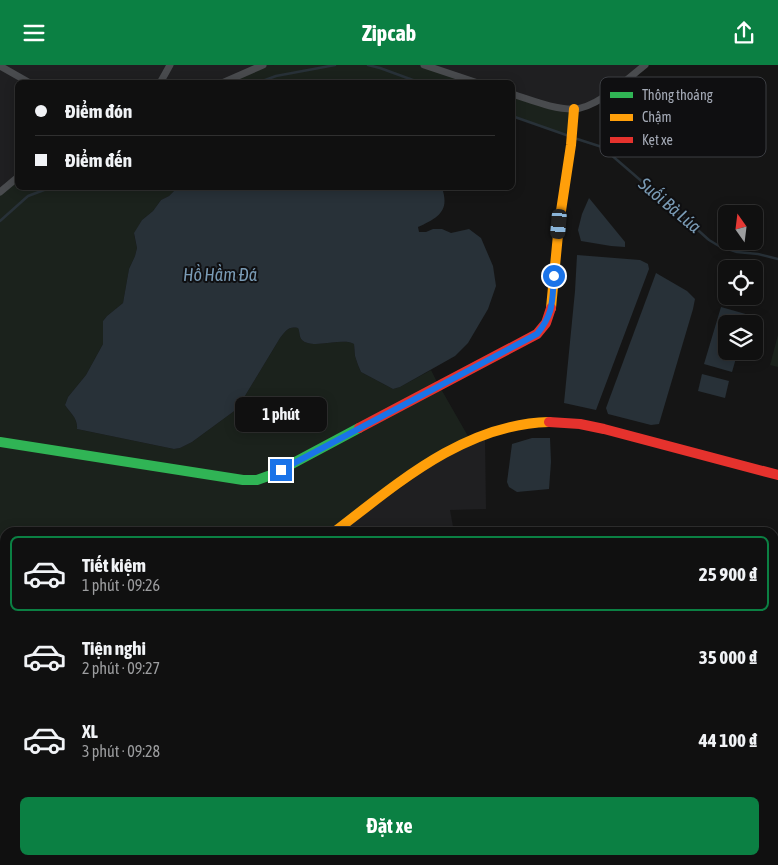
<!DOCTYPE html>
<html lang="vi">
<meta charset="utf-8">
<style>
:root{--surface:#101010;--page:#1e1e1e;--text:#f1f3f6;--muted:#9c9d9f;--line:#303030;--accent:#0b8043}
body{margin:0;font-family:"Asap Condensed",sans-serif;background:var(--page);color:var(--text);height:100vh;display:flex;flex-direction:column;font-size:19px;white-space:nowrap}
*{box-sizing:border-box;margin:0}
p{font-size:16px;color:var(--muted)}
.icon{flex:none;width:28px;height:28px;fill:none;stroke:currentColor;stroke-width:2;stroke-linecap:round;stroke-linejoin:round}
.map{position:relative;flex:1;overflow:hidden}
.sheet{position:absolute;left:0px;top:462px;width:779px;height:338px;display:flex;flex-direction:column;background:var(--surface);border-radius:15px 15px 0 0;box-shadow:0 2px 12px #0003,0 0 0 1px var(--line)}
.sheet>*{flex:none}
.top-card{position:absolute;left:15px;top:15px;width:500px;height:110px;border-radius:8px;box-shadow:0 2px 12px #0003,0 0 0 1px var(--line);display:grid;align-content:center;height:110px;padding:0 20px;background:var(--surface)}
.needle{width:32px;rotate:346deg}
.fabs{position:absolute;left:718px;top:140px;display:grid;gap:10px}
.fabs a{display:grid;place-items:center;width:45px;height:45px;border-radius:8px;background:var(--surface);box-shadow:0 2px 12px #0003,0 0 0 1px var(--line);font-size:25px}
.end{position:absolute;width:22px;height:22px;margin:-11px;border:6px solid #1a73e8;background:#fff;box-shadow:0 0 0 2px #fff}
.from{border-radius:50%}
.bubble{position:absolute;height:35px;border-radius:8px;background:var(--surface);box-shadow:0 2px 12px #0003,0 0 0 1px var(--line);font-size:16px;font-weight:700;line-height:35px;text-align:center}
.car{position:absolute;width:15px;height:30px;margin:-15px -8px;border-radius:6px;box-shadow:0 0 4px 1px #0007;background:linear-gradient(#222 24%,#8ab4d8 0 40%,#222 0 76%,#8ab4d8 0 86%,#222 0)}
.top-card b{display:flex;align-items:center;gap:18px;height:48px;font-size:19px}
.top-card b+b{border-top:1px solid var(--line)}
.top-card i{width:12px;height:12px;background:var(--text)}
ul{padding:9px 0 0;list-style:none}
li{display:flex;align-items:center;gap:15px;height:75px;margin:0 10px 8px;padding:0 10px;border:2px solid transparent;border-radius:8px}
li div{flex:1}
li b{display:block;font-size:19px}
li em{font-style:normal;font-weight:700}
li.selected{border-color:var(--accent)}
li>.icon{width:45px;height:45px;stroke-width:1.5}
.primary-button{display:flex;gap:10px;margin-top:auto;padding:10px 20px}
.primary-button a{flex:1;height:58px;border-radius:8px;background:var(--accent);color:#fff;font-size:20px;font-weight:700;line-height:58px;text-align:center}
header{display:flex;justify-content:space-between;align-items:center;height:65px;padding:0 20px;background:var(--accent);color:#fff;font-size:22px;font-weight:700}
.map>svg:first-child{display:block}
</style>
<header><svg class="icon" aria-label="menu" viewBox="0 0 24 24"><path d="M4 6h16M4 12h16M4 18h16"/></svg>Zipcab<svg class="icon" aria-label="share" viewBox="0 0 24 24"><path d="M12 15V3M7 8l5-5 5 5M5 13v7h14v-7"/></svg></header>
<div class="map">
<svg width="778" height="800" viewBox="0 0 778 800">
<rect width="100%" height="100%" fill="#151515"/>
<g fill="#1f1f21">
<polygon points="0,0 335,0 257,17 18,18 18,122 0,156"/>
<polygon points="368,0 640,0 599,32 587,38 529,57 513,51 512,18 421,17"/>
<polygon points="485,372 486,444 450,445 454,467 337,468 447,390"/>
<polygon points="0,586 5,588 5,795 166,795 167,800 0,800"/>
<polygon points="172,795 365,795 365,800 173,800"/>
</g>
<g fill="#1b221c">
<polygon points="274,0 415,0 468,17 346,18 343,16 316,18 228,18 266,2"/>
<polygon points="512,32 571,47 569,71 513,51"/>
<path d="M 17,116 L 18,122 L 175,123 L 174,126 L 169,131 L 161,135 L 153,146 L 142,155 L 134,169 L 137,183 L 135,191 L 129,204 L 123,238 L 107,251 L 103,256 L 103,279 L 86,310 L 68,332 L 65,340 C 70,348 78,353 77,364 L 174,384 L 180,383 L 192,377 L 237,344 L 280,273 C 286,266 288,261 298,263 C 300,267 299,272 302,275 C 312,285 343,272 354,279 L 355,291 L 358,300 L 361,307 L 393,324 L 400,322 L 431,305 L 438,319 L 270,408 L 256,412 L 244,413 L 175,402 L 174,407 L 243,418 L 258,417 L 273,413 L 441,324 L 469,373 L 443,386 L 404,412 L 328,467 L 5,468 L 5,588 L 0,586 L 0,130 Z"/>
<polygon points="778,270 778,302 770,300"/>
</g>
<g fill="#283138">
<path d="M 175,123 L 442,123 C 450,146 438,153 418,162 L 419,167 L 426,167 L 433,164 L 442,164 L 451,168 L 469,164 L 481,173 L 493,201 L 496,221 L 488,244 L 468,278 L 455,291 L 400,322 L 393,324 L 361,307 L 358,300 L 355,291 L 354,279 C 343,272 312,285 302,275 C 299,272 300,267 298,263 C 288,261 286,266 280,273 L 237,344 L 192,377 L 180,383 L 174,384 L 77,364 C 78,353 70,348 65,340 L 68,332 L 86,310 L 103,279 L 103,256 L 107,251 L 123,238 L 129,204 L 135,191 L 137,183 L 134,168 L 142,155 L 153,146 L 161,135 L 169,131 L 174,126 Z"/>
<polygon points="589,133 625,177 625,182 611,181 581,176 578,165 582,149"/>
<polygon points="577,190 640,195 648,199 649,204 596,345 564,338 575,226"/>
<polygon points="656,208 687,226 695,234 693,244 659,359 651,360 608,349 606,343"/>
<polygon points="721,242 749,250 747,259 726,259 726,286 738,286 732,307 704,299"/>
<polygon points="702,309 729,316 725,333 698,326"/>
<polygon points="532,373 550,373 551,397 549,424 517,427 509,422 507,417 512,379"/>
</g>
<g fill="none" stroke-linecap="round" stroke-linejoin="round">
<g stroke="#283138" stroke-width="2.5">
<polyline points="368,0 380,3 421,18"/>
<polyline points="257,18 276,11 335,0"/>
<polyline points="512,51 569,71"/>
<polyline points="574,73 602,82 690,158 709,175 719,181 737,187 758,189 778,194"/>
<polyline points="94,122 104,122"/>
<polyline points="0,156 28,131 52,122"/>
</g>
<g stroke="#494b4e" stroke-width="7">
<polyline points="424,0 478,18"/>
<polyline points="0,1 30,18"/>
<polyline points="160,18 170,0"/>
<polyline points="222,18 263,0"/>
<path d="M 512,29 C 532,35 552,44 573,44 C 596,44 627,14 645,0"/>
<polyline points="0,127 18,112"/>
<polyline points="774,735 778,735"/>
<polyline points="169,795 170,800"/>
<polyline points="705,797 766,800"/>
<polyline points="406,800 407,795"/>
<polyline points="608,800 609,795"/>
</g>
<polyline stroke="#30b455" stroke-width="10" points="0,377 243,415 257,415 271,410 359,363"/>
<g stroke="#ff9f0a" stroke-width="10">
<polyline points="551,243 559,159 571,80 574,44"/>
<path d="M 333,468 C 397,419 464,359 549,357"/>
</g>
<g stroke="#e5322d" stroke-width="10">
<polyline points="549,357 580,359 604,364 778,410"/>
<polyline points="359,363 537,269 546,258 551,243"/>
</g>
</g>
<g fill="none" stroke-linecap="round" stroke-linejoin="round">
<path stroke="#1a73e8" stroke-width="6" d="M 281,405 L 537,269 C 554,248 552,237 554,211"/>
</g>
<g text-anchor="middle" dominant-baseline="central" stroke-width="4" stroke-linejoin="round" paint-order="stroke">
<g font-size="18" font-style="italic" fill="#7a9bb5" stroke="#0f0f11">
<text transform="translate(670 140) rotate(40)">Suối Bà Lúa</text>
<text x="220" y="209">Hồ Hầm Đá</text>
</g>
</g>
<rect x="600" y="12" width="166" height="80" rx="8" fill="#0f0f11" stroke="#3c3e43" stroke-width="1"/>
<rect x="610" y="27" width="23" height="6" fill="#30b455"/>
<rect x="610" y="49" width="23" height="7" fill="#ff9f0a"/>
<rect x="610" y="72" width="23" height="6" fill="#e5322d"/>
<g font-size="14" fill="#a5abb7">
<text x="642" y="35">Thông thoáng</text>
<text x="642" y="57">Chậm</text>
<text x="642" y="80">Kẹt xe</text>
</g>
</svg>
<div class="fabs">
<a><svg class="needle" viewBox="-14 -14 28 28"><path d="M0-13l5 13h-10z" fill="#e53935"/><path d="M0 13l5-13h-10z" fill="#9c9d9f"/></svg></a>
<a><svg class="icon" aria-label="locate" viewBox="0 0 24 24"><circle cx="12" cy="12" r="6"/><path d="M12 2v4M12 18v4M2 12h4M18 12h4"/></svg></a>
<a><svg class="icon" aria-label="layers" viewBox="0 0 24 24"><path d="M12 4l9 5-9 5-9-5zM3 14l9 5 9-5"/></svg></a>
</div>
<i class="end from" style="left:554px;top:211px"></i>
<i class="end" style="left:281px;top:405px"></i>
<div class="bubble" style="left:235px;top:332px;width:92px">1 phút</div>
<i class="car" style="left:559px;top:159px;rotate:185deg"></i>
<div class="top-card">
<b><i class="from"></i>Điểm đón</b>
<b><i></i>Điểm đến</b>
</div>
<section class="sheet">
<ul>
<li class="selected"><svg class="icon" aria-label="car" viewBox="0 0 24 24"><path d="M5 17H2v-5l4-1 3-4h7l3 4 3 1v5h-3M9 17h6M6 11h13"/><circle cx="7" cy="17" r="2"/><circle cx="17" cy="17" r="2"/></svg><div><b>Tiết kiệm</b><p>1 phút · 09:26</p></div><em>25 900 ₫</em></li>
<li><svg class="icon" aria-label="car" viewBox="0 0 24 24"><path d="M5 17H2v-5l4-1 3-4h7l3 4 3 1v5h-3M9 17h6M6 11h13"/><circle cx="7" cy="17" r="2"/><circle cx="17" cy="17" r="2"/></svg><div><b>Tiện nghi</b><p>2 phút · 09:27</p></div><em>35 000 ₫</em></li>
<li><svg class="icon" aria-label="car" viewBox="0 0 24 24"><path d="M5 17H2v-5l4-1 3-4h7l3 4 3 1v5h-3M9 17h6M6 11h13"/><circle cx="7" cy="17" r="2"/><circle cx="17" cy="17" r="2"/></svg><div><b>XL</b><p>3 phút · 09:28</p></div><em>44 100 ₫</em></li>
</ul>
<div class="primary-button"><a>Đặt xe</a></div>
</section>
</div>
